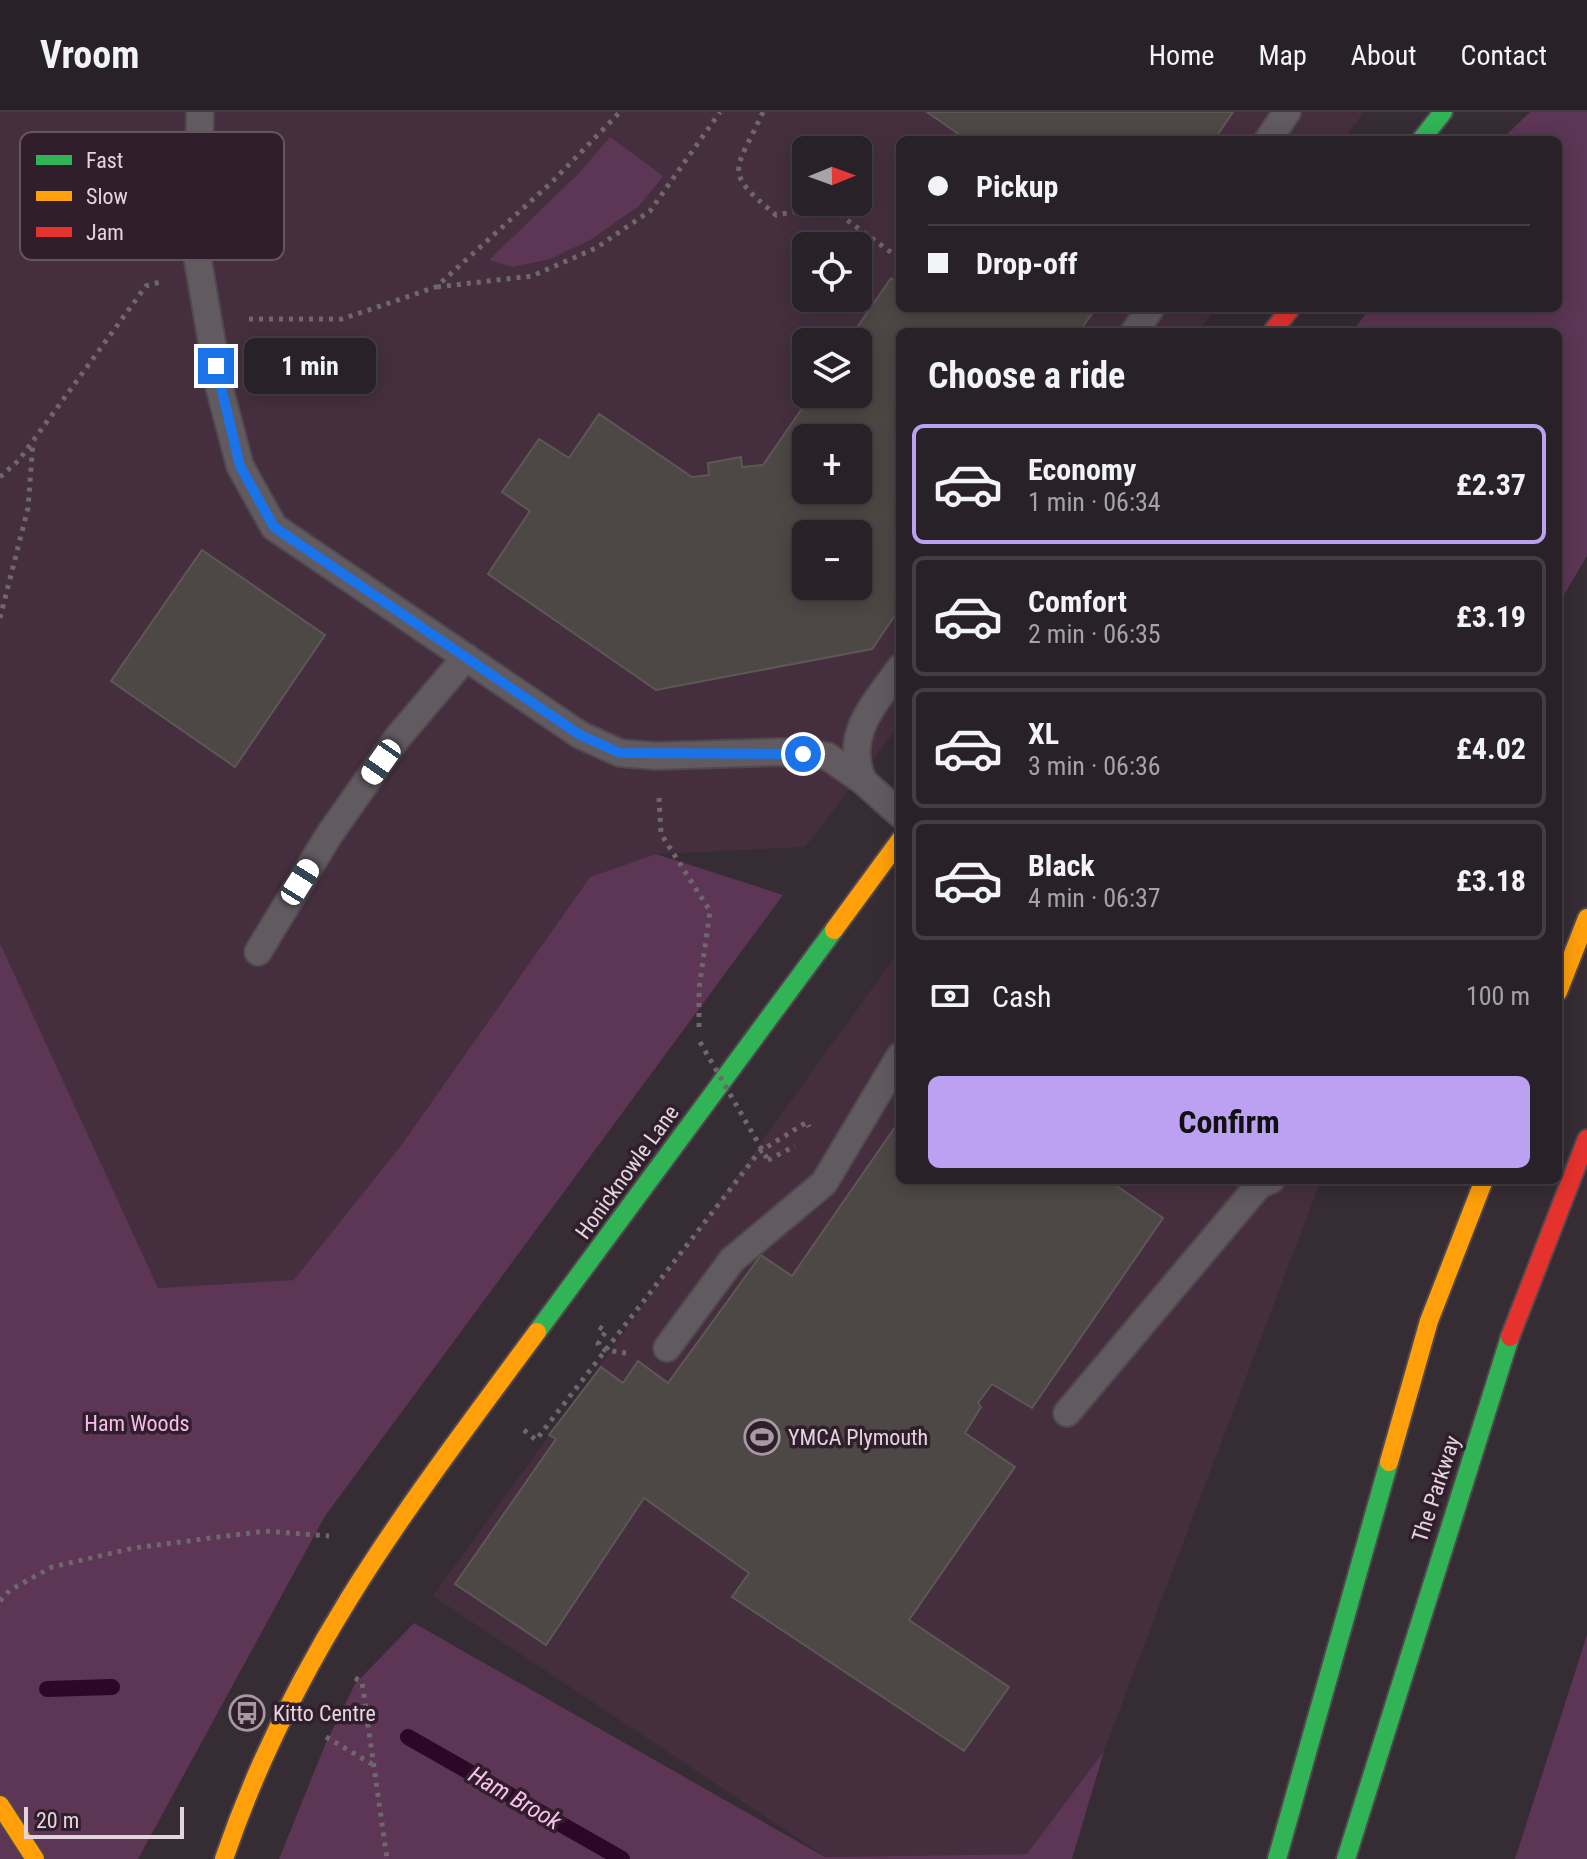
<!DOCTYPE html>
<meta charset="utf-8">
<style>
:root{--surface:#282127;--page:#30292f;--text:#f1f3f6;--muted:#a5a3a7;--line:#443e44;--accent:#bca0f2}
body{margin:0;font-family:"Roboto Condensed",sans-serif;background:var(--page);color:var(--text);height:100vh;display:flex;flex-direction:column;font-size:30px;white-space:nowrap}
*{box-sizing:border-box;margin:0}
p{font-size:26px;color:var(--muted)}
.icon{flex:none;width:44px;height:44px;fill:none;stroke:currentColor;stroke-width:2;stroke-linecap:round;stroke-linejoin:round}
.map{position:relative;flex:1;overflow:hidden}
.details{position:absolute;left:896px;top:216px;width:666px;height:856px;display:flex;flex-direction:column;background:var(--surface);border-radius:12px;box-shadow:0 4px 20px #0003,0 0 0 2px var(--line)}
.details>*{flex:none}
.top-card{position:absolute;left:896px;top:24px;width:666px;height:176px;border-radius:12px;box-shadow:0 4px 20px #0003,0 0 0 2px var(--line);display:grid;align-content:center;height:176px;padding:0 32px;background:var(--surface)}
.needle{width:52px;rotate:89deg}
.tools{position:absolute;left:792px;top:24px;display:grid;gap:16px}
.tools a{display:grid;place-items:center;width:80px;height:80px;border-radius:12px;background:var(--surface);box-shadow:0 4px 20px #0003,0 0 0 2px var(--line);font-size:40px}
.scale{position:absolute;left:24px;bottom:20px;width:160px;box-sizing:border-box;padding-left:8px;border:4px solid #e2d5de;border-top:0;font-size:22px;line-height:28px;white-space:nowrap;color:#e2d5de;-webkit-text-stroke:6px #301e2c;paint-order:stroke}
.end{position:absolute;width:36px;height:36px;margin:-18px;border:10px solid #1a73e8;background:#fff;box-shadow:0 0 0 4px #fff}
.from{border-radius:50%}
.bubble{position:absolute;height:56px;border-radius:12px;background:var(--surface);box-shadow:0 4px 20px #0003,0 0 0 2px var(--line);font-size:26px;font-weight:700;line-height:56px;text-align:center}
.car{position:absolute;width:24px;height:48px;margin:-24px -12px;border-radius:10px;box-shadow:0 0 6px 2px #0007;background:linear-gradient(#fff 24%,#345 0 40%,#fff 0 76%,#345 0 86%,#fff 0)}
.top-card b{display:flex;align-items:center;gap:28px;height:76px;font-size:30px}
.top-card b+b{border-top:2px solid var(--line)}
.top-card i{width:20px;height:20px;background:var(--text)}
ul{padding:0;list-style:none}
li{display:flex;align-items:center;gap:24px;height:120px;margin:0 16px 12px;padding:0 16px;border:4px solid var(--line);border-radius:12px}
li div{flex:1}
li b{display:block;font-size:30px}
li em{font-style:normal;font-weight:700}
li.current{border-color:var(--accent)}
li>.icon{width:72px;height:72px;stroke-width:1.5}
h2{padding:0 32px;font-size:36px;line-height:96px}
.pay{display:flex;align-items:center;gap:20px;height:88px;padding:0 32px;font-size:30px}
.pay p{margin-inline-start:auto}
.primary-button{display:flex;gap:16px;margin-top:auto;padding:16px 32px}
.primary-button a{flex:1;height:92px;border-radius:12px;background:var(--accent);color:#111;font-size:32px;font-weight:700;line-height:92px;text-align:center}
header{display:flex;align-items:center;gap:48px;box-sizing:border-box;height:112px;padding:0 40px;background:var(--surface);border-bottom:2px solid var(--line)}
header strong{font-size:38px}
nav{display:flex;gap:44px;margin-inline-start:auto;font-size:28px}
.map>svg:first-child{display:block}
</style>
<header>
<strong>Vroom</strong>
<nav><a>Home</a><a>Map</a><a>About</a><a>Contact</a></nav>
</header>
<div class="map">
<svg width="1587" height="1747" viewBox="0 0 1587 1747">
<rect width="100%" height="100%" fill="#362c34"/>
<g fill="#452f3f" fill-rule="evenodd">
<path d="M 0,0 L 1364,0 L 1343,28 L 900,28 L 900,196 L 1216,196 L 1198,220 L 900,220 L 900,612 L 805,735 L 656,742 L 590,765 L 400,1035 L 295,1168 L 158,1176 L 0,831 ZM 806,38 L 858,38 L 858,90 L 806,90 ZM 806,134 L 858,134 L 858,186 L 806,186 ZM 806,230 L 858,230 L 858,282 L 806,282 ZM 806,326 L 858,326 L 858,378 L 806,378 ZM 806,422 L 858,422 L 858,474 L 806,474 Z"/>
<polygon points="900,838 900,1068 1321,1068 1104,1639 1027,1742 826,1745 433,1484"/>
</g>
<g fill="#5c3654">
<polygon points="1530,0 1587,0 1587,444 1558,493 1558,220 1352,220 1370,196 1558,196 1558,28 1501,28"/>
<polygon points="610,25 663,64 639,94 590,128 550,147 513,155 489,148 580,60"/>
<polygon points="656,742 783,783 325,1404 138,1747 0,1747 0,831 158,1176 294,1168 400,1035 590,765"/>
<polygon points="414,1511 825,1745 1027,1742 1104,1639 1072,1747 279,1747 325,1633 355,1572"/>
<polygon points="1587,1523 1587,1747 1515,1747"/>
</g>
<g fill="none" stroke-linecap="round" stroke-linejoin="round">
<g stroke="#2d0726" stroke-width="16">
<polyline points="47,1577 112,1575"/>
<polyline points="408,1625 622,1747"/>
</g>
</g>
<g fill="#4d4846" stroke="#5d5756" stroke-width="2" fill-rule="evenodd">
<polygon points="927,0 1233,0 1214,28 967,28"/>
<path d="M 891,166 L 900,171 L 900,196 L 1096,196 L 1079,220 L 1030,220 L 1025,216 L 1022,220 L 900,220 L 900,496 L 872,537 L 656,578 L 488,462 L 530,399 L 502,380 L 539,327 L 569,346 L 599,302 L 692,365 L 709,363 L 708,351 L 741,345 L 742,355 L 763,353 L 812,282 L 858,282 L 858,230 L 847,230 ZM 806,326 L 858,326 L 858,378 L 806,378 ZM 806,422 L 858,422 L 858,474 L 806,474 Z"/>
<polygon points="202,438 325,523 235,655 111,569"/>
<polygon points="900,1008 900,1068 1108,1068 1163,1106 1032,1296 992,1272 978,1291 981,1295 965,1321 1015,1355 909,1508 1009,1575 964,1639 732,1485 749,1461 644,1386 546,1533 455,1472 556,1327 549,1323 601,1255 623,1271 638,1249 668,1271 761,1143 792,1164"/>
</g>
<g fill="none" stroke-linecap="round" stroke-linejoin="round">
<defs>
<g id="lane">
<polyline points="200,0 197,143 220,278 240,354 274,415 580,623 620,641 656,644 779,640 827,644 863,669 900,702"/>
<polyline points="1268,28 1287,0"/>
<polyline points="1134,220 1151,196"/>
<path d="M 863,669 C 843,623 874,593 900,556"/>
<polyline points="258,840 329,723 398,625 466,545"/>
<polyline points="667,1236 732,1148 824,1071 900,944"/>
<polyline points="1067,1301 1259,1073 1271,1068"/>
</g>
<g id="fast">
<polyline points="1421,28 1443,0"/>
<polyline points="537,1220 834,818"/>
<polyline points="1277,1747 1389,1350"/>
<polyline points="1346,1747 1510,1225"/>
</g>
<g id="slow">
<polyline points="834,818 900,728"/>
<polyline points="1558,880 1587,806"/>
<polyline points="1389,1350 1429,1209 1484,1068"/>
<polyline points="0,1693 35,1747"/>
<path d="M 224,1747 C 294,1541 409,1393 537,1220"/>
</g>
<g id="jam">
<polyline points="1272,220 1291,196"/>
<polyline points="1510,1225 1587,1027"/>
</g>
</defs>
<use href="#lane" stroke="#50484e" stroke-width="30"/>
<use href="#fast" stroke="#50484e" stroke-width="22"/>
<use href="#slow" stroke="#50484e" stroke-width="22"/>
<use href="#jam" stroke="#50484e" stroke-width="22"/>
<g stroke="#6e676c" stroke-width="5" stroke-dasharray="4 6" stroke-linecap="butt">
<path d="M 763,0 C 736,60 721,58 776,103 L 828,94 L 900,147"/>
<polyline points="437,175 532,164 596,136 650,99 720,0"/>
<polyline points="249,207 342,207 436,175 551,71 620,0"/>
<polyline points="0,365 19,348 146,174 160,170"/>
<polyline points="0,506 28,396 33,330"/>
<polyline points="659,686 661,722 710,799 699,877 699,917"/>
<polyline points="768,1048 795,1034"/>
<polyline points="599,1215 606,1219 598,1232 605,1238 626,1241"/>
<polyline points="524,1318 536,1328 759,1040 807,1010 809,1015"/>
<polyline points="0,1489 10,1478 52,1455 134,1436 265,1419 329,1424"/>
<polyline points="355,1566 362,1570 387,1747"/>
<polyline points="326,1625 372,1652"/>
</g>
<use href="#lane" stroke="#615a5f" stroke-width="26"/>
<use href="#fast" stroke="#30b455" stroke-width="18"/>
<use href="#slow" stroke="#ff9f0a" stroke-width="18"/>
<use href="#jam" stroke="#e5322d" stroke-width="18"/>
<polyline stroke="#6e676c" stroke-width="5" stroke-dasharray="4 6" stroke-linecap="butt" points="700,930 768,1048"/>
</g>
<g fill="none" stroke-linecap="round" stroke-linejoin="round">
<polyline stroke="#1a73e8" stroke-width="10" points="216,254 240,354 274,415 580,623 620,641 803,642"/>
</g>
<defs>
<symbol id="stadium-ring" viewBox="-11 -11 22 22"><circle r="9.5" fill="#301e2c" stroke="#a69aa2" stroke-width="1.5"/><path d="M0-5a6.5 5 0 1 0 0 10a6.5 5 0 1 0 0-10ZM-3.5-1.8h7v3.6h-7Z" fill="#a69aa2"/></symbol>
<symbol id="bus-ring" viewBox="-11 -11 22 22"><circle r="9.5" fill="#301e2c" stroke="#a69aa2" stroke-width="1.5"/><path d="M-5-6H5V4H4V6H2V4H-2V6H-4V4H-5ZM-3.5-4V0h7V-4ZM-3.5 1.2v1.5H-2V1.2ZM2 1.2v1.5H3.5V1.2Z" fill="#a69aa2"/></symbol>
</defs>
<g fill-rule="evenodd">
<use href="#stadium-ring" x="742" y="1305" width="40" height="40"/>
<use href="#bus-ring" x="227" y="1581" width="40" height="40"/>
</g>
<g text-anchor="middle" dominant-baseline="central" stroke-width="7" stroke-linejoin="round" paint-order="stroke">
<g font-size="22" fill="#e2d5de" stroke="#301e2c">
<text transform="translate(627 1060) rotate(-54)">Honicknowle Lane</text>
<text transform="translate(1436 1377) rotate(-72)">The Parkway</text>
</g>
<g font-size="22" fill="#f8bce9" stroke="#301e2c">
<text x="137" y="1311">Ham Woods</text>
</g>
<g font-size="22" fill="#e2d5de" stroke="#301e2c" text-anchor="start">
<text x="788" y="1325">YMCA Plymouth</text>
<text x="273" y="1601">Kitto Centre</text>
</g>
<g font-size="24" font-style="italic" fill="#fbbfec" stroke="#301e2c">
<text transform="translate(515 1686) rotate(30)">Ham Brook</text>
</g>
</g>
<rect x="20" y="20" width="264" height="128" rx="12" fill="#301e2c" stroke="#655561" stroke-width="2"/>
<rect x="36" y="43" width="36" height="10" fill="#30b455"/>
<rect x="36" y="79" width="36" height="10" fill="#ff9f0a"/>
<rect x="36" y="115" width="36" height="10" fill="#e5322d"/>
<g font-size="22" fill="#e2d5de">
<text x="86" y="56">Fast</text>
<text x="86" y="92">Slow</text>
<text x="86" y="128">Jam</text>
</g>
</svg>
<div class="tools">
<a><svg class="needle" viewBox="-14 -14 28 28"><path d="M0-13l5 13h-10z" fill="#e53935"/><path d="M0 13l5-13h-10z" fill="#a5a3a7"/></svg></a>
<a><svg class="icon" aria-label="locate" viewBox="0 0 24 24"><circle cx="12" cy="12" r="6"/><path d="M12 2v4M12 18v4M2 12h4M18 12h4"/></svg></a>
<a><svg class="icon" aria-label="layers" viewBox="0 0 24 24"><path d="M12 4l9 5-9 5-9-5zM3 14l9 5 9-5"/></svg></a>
<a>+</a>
<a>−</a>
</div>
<div class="scale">20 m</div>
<i class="end from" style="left:803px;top:642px"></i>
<i class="end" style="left:216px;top:254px"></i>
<div class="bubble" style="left:244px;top:226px;width:132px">1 min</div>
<i class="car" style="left:381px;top:650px;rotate:215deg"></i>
<i class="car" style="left:300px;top:770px;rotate:32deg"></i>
<div class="top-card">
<b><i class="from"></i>Pickup</b>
<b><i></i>Drop-off</b>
</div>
<section class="details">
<h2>Choose a ride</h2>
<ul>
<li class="current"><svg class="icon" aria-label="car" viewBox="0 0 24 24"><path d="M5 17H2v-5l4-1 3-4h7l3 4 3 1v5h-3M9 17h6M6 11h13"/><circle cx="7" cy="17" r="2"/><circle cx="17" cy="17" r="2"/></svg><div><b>Economy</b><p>1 min · 06:34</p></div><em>£2.37</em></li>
<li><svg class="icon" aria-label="car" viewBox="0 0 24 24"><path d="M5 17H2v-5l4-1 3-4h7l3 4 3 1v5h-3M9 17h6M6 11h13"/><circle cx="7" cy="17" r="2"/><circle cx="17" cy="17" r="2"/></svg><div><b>Comfort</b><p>2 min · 06:35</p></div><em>£3.19</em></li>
<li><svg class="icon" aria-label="car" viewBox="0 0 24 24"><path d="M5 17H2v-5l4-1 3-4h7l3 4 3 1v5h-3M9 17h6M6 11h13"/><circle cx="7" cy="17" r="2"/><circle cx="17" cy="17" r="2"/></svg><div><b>XL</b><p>3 min · 06:36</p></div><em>£4.02</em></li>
<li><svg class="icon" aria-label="car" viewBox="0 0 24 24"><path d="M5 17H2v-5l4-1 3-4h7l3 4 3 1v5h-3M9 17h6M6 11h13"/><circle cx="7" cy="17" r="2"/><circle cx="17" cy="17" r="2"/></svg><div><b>Black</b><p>4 min · 06:37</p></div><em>£3.18</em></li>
</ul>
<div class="pay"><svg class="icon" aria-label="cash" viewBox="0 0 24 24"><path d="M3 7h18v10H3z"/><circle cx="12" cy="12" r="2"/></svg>Cash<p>100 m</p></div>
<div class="primary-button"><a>Confirm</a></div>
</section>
</div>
